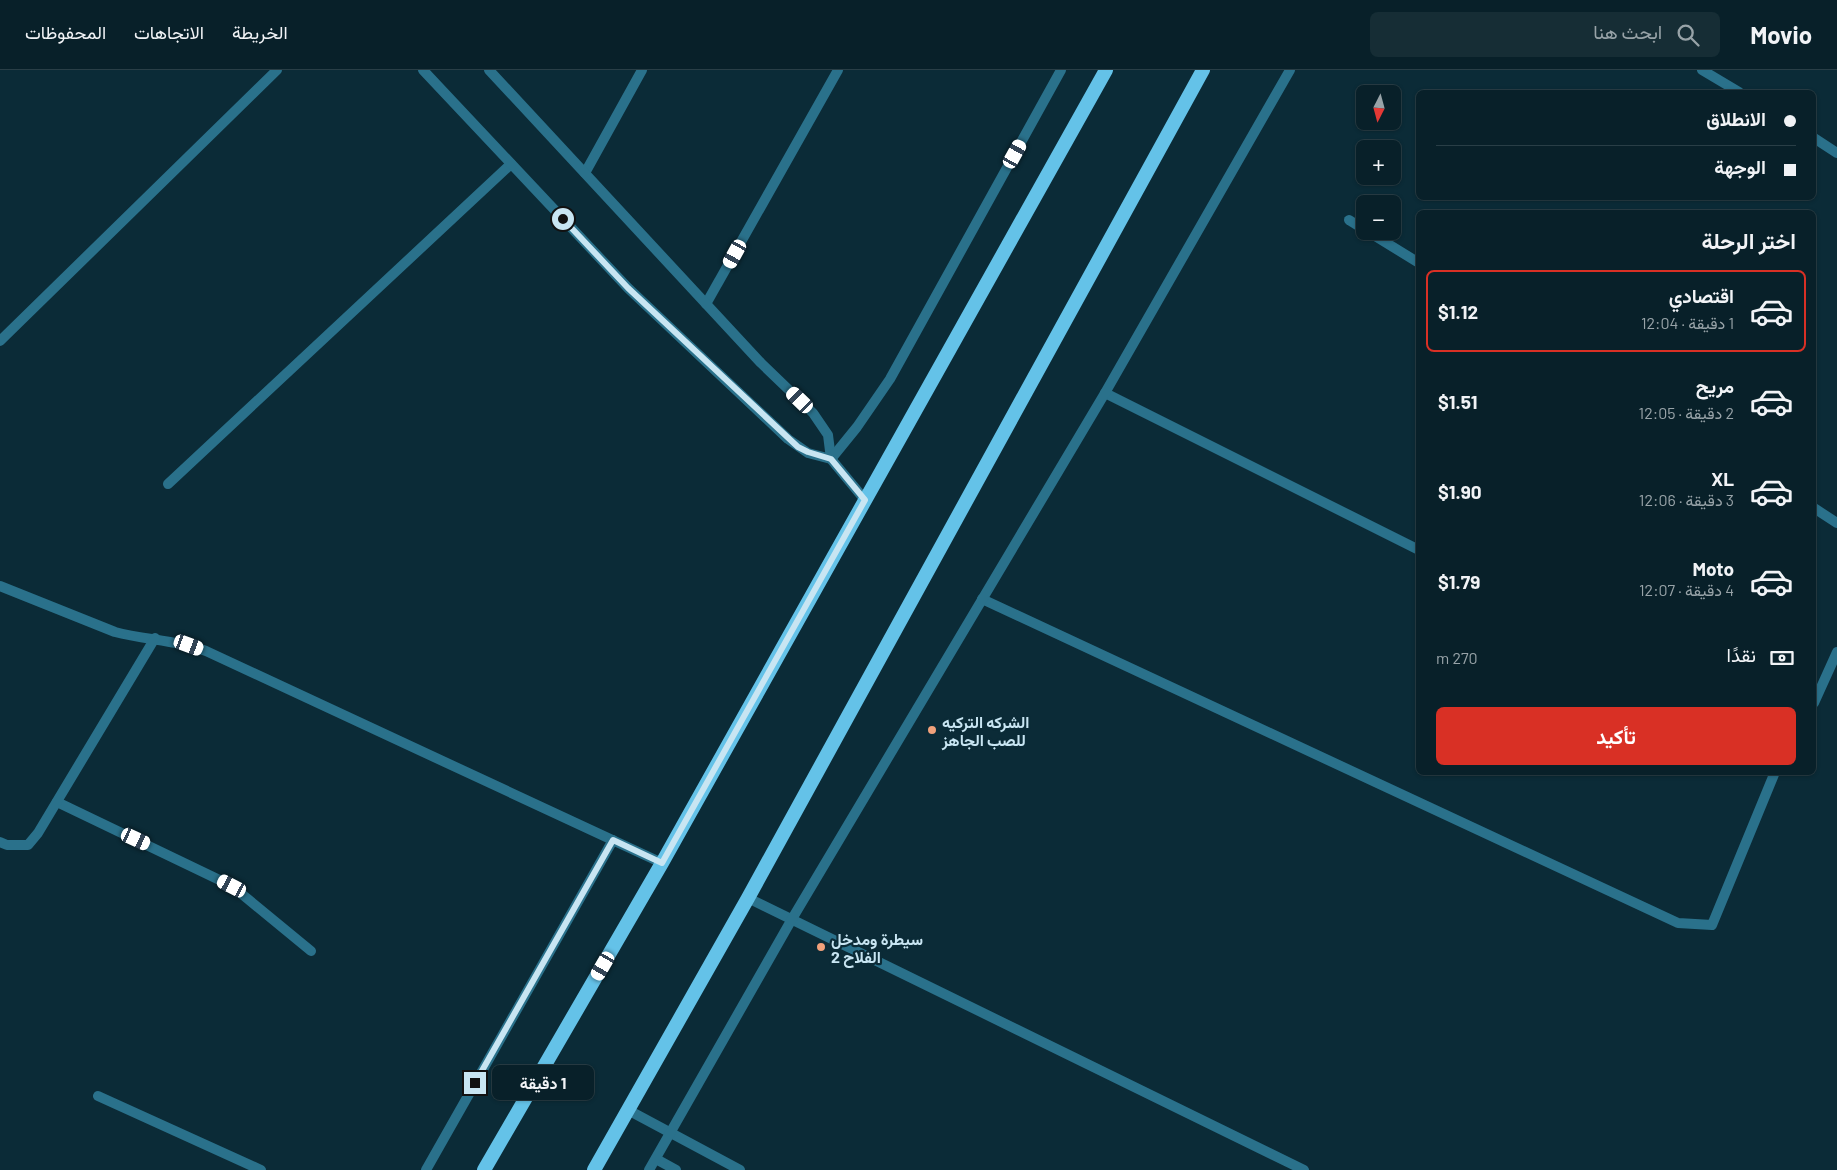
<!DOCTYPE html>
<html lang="ar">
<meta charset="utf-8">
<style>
:root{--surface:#082029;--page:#162d35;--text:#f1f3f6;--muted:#98a3a8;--line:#293e46;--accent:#d93025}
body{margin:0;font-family:Barlow,Vazirmatn,sans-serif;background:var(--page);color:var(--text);direction:rtl;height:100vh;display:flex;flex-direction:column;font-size:19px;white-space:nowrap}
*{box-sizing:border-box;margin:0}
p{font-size:16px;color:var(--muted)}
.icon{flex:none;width:28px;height:28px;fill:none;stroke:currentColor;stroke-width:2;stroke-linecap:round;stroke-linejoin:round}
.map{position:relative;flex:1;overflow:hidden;direction:ltr}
.drawer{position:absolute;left:1416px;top:140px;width:400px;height:565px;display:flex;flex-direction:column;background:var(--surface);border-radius:8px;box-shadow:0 1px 4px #0004,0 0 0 1px var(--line);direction:rtl}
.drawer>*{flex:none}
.hud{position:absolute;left:1416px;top:20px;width:400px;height:110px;border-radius:8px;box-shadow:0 1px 4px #0004,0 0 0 1px var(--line);direction:rtl;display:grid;align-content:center;height:110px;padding:0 20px;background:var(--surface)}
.needle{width:32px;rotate:186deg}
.fabs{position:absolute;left:1356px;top:15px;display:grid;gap:10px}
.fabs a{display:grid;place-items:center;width:45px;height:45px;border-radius:8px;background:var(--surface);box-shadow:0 1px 4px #0004,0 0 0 1px var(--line);font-size:25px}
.end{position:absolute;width:22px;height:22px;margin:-11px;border:6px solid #c8e5f2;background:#111;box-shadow:0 0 0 2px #111}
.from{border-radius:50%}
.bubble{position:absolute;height:35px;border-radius:8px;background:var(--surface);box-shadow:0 1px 4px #0004,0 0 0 1px var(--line);font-size:16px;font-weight:700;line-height:35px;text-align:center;direction:rtl}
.car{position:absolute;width:15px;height:30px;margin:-15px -8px;border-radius:6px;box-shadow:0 0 4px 1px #0007;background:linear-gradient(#fff 24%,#345 0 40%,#fff 0 76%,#345 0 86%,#fff 0)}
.hud b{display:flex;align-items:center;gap:18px;height:48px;font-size:19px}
.hud b+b{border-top:1px solid var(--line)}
.hud i{width:12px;height:12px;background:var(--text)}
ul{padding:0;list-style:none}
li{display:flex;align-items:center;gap:15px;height:82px;margin:0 10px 8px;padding:0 10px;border:2px solid transparent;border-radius:8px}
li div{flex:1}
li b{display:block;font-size:19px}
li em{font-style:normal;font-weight:700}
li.current{border-color:var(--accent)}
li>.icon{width:45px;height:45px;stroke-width:1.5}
h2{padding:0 20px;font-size:22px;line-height:60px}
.pay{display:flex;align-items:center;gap:12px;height:55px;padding:0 20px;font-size:19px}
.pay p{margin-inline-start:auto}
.button{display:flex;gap:10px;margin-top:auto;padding:10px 20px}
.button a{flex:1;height:58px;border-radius:8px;background:var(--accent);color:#fff;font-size:20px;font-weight:700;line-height:58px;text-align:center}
header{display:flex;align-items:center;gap:30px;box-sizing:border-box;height:70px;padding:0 25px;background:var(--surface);border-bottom:1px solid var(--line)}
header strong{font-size:24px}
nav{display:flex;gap:28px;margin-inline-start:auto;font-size:18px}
.search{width:350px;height:45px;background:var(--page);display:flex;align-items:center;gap:12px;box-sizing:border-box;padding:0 18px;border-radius:8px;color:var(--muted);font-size:19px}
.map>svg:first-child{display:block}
</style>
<header>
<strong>Movio</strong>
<div class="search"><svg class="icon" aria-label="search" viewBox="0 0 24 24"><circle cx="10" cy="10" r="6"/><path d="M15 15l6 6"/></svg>ابحث هنا</div>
<nav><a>الخريطة</a><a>الاتجاهات</a><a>المحفوظات</a></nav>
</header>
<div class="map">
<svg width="1837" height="1100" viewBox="0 0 1837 1100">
<rect width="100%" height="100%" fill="#0b2b37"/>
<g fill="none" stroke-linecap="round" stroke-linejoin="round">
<g stroke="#2a718b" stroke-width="10">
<polyline points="628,1040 740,1100"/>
<polyline points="656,1089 676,1100"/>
</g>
<g stroke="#2a718b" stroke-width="10">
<polyline points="1702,0 1739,22"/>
<polyline points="1814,68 1837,83"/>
<polyline points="585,103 642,0"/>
<polyline points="1349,150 1365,160"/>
<polyline points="1367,161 1419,193"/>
<polyline points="706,234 838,0"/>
<polyline points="0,271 277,0"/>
<polyline points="1105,323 1419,480"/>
<polyline points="168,414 511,94"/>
<polyline points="1814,438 1837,453"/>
<path d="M 0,516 L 115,562 C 145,570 176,570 206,581 L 662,793"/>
<polyline points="982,529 1678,853 1712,855 1775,702"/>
<polyline points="1814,633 1837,582"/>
<polyline points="57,732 232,816 311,881"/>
<polyline points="0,772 7,775 28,775 38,763 155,568"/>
<polyline points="748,828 1304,1100"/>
<polyline points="98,1026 261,1100"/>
</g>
<g stroke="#2a718b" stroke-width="10">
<polyline points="423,0 628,218 788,369 808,383 831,389 865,430"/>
<polyline points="489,0 761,293 813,343 828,365 831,389"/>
<polyline points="831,389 857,357 890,309 1061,0"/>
<polyline points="426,1100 613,770"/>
<polyline points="649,1100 792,849 1105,323 1290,0"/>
</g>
<g stroke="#64c2e8" stroke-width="14">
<polyline points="484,1100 662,793 1106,0"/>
<polyline points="594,1100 748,828 1203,0"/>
</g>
</g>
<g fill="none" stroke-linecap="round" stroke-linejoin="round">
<polyline stroke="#c8e5f2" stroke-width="6" points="475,1013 613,770 662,793 865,430 831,389 808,382 798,377 628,218 563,149"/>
</g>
<g fill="#f1a17b" stroke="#0b2b37" stroke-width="2">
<circle cx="932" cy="660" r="5"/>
<circle cx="821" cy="877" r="5"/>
</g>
<g text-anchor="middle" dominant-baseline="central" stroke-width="4.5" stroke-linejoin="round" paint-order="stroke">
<g font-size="16" font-weight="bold" fill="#c8e5f2" stroke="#0b2b37" text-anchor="start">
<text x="942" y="651">الشركه التركيه<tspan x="942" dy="18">للصب الجاهز</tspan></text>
<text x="831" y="868">سيطرة ومدخل<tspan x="831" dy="18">الفلاح 2</tspan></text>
</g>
</g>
</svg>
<div class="fabs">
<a><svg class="needle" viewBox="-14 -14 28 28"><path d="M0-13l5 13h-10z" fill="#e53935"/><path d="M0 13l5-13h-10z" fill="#98a3a8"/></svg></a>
<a>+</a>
<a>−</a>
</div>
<i class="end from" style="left:563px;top:149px"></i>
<i class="end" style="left:475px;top:1013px"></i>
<div class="bubble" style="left:492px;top:995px;width:102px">1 دقيقة</div>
<i class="car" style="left:1015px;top:84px;rotate:29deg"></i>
<i class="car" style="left:735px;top:184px;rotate:209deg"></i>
<i class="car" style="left:800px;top:330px;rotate:314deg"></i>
<i class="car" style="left:189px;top:575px;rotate:110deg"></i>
<i class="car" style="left:136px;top:769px;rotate:115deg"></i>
<i class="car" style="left:232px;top:816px;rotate:297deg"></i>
<i class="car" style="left:603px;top:896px;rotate:210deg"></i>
<div class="hud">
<b><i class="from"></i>الانطلاق</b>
<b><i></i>الوجهة</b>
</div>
<section class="drawer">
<h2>اختر الرحلة</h2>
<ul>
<li class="current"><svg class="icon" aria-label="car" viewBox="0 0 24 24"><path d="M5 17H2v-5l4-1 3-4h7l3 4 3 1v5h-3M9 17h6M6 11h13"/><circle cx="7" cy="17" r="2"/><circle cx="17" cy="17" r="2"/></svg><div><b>اقتصادي</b><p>1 دقيقة · 12:04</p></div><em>$1.12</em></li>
<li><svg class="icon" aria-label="car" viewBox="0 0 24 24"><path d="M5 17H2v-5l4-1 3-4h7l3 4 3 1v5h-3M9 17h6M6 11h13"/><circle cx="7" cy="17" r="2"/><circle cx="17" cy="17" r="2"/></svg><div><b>مريح</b><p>2 دقيقة · 12:05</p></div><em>$1.51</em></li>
<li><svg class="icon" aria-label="car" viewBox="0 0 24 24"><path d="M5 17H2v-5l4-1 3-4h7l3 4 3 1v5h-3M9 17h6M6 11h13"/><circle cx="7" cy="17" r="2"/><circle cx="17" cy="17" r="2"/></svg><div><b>XL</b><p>3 دقيقة · 12:06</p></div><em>$1.90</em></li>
<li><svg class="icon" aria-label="car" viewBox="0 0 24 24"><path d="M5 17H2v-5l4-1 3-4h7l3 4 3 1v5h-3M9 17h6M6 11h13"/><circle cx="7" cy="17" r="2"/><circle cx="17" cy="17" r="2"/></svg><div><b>Moto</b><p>4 دقيقة · 12:07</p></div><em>$1.79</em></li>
</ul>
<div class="pay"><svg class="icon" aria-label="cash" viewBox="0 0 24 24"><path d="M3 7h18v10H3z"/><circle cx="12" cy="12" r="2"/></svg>نقدًا<p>270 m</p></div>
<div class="button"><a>تأكيد</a></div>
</section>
</div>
